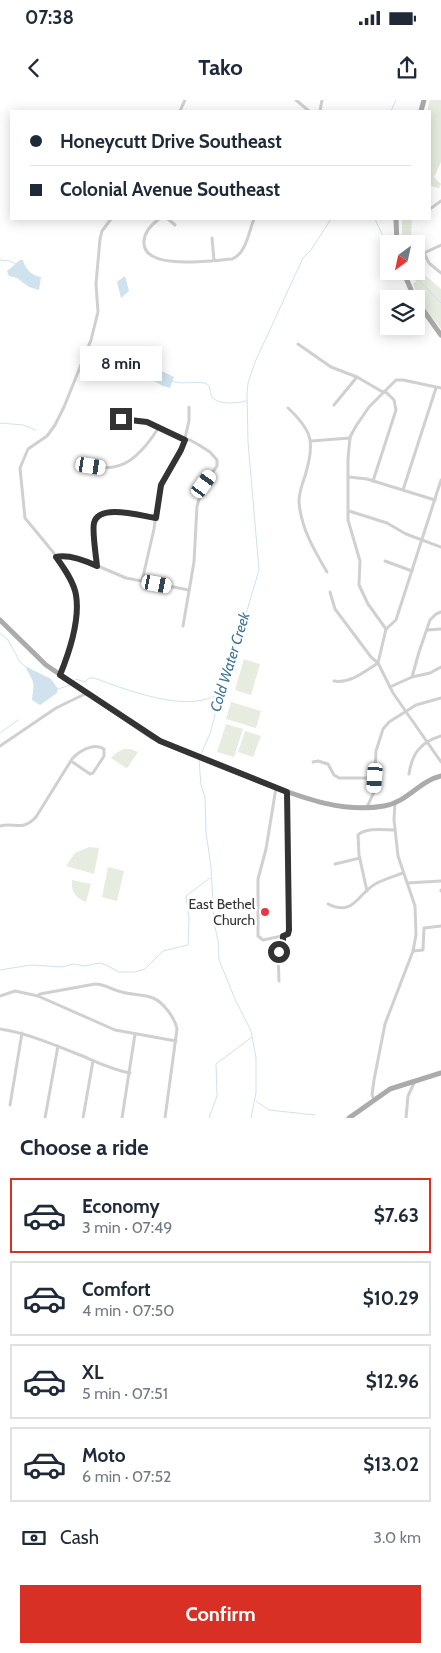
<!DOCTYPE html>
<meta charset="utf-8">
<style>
:root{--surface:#fff;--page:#f6f6f7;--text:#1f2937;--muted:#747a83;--line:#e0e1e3;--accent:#d93025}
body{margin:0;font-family:Cabin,sans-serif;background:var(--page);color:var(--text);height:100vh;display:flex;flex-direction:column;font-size:19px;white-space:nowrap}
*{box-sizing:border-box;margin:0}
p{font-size:16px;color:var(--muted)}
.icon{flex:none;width:28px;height:28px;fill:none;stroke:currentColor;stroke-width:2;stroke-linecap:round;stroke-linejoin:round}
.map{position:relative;height:1018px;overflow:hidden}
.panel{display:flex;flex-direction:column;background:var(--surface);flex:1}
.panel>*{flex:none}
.hud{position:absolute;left:10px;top:10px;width:421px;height:110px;border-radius:0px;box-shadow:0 2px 12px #0003;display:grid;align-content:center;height:110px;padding:0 20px;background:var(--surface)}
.needle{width:32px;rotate:213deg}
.controls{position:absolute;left:380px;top:135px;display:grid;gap:10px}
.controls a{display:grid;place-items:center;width:45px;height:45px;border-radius:0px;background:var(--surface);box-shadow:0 2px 12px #0003;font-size:25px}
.end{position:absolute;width:22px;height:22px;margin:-11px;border:6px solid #333;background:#fff;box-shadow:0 0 0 2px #fff}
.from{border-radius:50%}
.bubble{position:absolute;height:35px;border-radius:0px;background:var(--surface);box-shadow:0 2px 12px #0003;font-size:16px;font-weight:700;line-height:35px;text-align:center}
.car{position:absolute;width:15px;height:30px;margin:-15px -8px;border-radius:6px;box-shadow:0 0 4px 1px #0007;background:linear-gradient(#fff 24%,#345 0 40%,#fff 0 76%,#345 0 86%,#fff 0)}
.hud b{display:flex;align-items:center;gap:18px;height:48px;font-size:19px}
.hud b+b{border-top:1px solid var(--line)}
.hud i{width:12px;height:12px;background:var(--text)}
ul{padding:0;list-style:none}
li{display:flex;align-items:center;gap:15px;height:75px;margin:0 10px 8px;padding:0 10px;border:2px solid var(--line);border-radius:0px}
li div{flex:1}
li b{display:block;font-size:19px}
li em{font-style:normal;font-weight:700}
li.active{border-color:var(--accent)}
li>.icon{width:45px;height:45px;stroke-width:1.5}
h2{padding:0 20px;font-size:22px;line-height:60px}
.pay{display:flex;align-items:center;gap:12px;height:55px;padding:0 20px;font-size:19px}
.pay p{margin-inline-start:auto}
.primary-button{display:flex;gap:10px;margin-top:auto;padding:10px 20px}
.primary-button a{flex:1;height:58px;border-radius:0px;background:var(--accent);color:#fff;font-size:20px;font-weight:700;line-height:58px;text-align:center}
.status{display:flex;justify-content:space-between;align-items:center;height:35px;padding:0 25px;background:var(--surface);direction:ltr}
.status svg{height:14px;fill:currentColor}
header{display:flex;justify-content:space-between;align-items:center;height:65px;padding:0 20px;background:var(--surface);font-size:22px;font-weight:700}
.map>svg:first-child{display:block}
</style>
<div class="status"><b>07:38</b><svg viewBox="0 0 49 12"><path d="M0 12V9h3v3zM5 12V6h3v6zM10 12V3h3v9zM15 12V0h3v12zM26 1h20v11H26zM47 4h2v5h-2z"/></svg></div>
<header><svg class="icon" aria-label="back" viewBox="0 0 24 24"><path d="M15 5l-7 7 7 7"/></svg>Tako<svg class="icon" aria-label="share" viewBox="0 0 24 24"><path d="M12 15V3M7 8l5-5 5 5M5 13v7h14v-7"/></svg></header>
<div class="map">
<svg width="441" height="1018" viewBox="0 0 441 1018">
<rect width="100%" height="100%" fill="#fff"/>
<g fill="#e6ecdf">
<polygon points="430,0 441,0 441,62 434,77 441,84 439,88 430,86 430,11 427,11"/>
<polygon points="402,119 412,119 411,134 413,144 402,144"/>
<polygon points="416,164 419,170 441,189 441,229 421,203 419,191 415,189 413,184 416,181 411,171 416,171"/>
<polygon points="244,559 260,564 251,595 235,590"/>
<polygon points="231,602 261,611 256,628 226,619"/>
<polygon points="226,624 243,629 234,657 217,652"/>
<polygon points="245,631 261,636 253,657 238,652"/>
<polygon points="124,649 130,649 138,652 128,667 126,668 111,658 116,653"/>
<polygon points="89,747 99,748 94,774 66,766 75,753"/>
<polygon points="108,767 124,771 117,801 102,797"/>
<path d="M 72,780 L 91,784 L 86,802 C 75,798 71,791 72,780 Z"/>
</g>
<g fill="#cfe2ee">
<path d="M 20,160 L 23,160 C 25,169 32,176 41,177 L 39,190 L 29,187 L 17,178 L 9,176 L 7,171 Z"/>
<polygon points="125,176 129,191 121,198 117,182"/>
<polygon points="135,258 174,277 170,288 163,286 134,270 133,262"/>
<path d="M 25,566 L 51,579 L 58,589 L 57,593 L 40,605 L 32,600 C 35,578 34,585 25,566 Z"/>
</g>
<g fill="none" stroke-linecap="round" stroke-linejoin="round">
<g stroke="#cfe2ee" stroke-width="1">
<polyline points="391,11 396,0"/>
<polyline points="375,119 389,149"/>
<polyline points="0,160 10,161 16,164"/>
<polyline points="410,171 441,203"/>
<path d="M 171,281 C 182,285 193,281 204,283 C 213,285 208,295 214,299 C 221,305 238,303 246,301"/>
<polyline points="0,323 23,325 36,330"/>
<polyline points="0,533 8,540 20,562 26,567"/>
<path d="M 73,582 L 76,579 L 85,582 L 89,578 L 94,578 C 125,589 193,617 222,591"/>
<polyline points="58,589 70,585"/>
<polyline points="0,633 18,620"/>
<polyline points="200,656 210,634 219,599 228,574 259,470 248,342 247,293 248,283 255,262 303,158 311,150 331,119"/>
<polyline points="199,660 201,685 205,697 206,732 211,767 214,823 218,840 219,860 235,899 251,931 256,958 256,993 251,1018"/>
<polyline points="0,870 31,865 62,867 73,864 85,866 99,863 106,865 119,872 135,872 145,869 163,851 188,845 189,819 186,796 210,778"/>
<polyline points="256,1001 269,1010 315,1015"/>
<polyline points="209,1018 217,996 216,964 252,937"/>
</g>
<g stroke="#d0d0d0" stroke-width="3">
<polyline points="296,0 309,11"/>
<polyline points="180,11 185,0"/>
<polyline points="320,11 322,0"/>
<polyline points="430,109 441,101"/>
<path d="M 159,119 C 151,125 143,133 144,144 C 146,171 214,160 232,159 C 246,154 249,131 254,119"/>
<polyline points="168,119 175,125"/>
<polyline points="212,138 214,160"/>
<polyline points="441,145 424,153 429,163 441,173"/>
<polyline points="298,244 331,267 357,277 381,291 387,293 394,300 396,310 373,381"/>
<polyline points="334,305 357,277"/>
<path d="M 288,308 C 313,331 315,343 305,376 C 302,384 299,393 299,402 C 301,428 314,450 327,472"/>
<polyline points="116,319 147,322 183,339 190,340 199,345 210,352 217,360 217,366 204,384 197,406 194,462 183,526"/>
<polyline points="311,341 350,338"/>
<path d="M 85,365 C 94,366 103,369 113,367 C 132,365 149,343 159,327"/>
<polyline points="349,377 367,379 435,400"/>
<polyline points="441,380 396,520 386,529 378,563 393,593 441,662"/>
<polyline points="403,390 436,288"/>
<polyline points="349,411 387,423 406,434 441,447"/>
<polyline points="57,457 61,456 86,461 126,478 189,490"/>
<polyline points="385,461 412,471"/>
<path d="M 97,465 C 96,456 92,430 94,422 C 100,404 141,416 155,418"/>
<polyline points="142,481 154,429 159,392 164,378 183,346 189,321 189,307"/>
<path d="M 330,492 L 335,509 L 371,557 L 378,563 C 365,571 350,584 334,581"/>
<polyline points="386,529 368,504 359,485 360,461 348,420 348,359 350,337 356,326 369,307 396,280 403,280 441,288"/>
<polyline points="427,530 441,529"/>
<polyline points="60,575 69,552 72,537 76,510 76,495 69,478 53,452 25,418 20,368 28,349 47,336 55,325 64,307 91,240 98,212 96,184 100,139 102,131 111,119"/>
<polyline points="412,577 419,552 430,520 436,514 441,512"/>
<polyline points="390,587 412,577 430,573 441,567"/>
<polyline points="0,646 56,608 87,593"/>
<polyline points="313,662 318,661 328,664 334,675 339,678 375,678"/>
<path d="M 409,674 C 412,653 421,642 441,636"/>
<polyline points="276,688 266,749 258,779 258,836 263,840 287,835 289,831 287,692"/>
<polyline points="367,707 374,692 376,651 383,629 389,622 416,605 441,598"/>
<path d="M 0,726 C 15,722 22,732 36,717 L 72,659 C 79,651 94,642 104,649 L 104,656 L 93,673 L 90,674 L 71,661"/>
<polyline points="335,764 360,758"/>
<polyline points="407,783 441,781"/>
<polyline points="441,790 441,791"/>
<path d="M 367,791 L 359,755 L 358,735 C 366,727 385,730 395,730"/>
<path d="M 328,804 C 355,817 357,793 377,783 C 385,779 395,776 403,773"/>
<polyline points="413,851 423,850 424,828 441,826"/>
<polyline points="279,881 278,856 283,841 283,836"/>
<polyline points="0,896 15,891 38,896 115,930 176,941"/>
<path d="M 38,896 L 40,894 L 95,884 C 105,884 112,890 122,892 C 131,895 144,894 153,898 C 163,902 175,918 177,929 L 165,1018"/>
<path d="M 0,929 C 26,933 50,943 75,953 C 93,960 109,969 130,973"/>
<polyline points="374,999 372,995 374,980 385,924 413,851 416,835 415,806 398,756 394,720 395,703"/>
<polyline points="10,1005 22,933"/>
<polyline points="45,1018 58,946"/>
<polyline points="83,1018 93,961"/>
<polyline points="122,1018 135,934"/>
<polyline points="406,1018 408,996 415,981"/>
</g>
<g stroke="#ababab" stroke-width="5">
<polyline points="421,11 424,0"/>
<polyline points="396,119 397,144"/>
<polyline points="403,171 415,199"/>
<polyline points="416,200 441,235"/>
<path d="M 0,520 L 46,565 L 152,637 L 169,645 C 202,659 235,672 269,685 C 306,699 344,713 384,706 C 406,703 419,681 441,676"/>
<polyline points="349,1018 390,989 441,973"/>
</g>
</g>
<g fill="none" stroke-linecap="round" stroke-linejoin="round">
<path stroke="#333" stroke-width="6" d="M 121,319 L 147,322 L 185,340 L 181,350 L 161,385 L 156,418 C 141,416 99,403 94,423 C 92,431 96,456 97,466 C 86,461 68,454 56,457 C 64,468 74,482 76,495 C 80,519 69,553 60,575 L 160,641 L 287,692 L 289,830 L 288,834 L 283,836 L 283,841 L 279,852"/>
</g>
<circle fill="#e63946" stroke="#fff" stroke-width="2" cx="265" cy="812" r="5"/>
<g text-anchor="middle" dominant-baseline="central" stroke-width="5" stroke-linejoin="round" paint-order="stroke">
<g font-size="14" fill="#333" stroke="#fff" text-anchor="end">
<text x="255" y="804">East Bethel<tspan x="255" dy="16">Church</tspan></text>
</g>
<g font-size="15" font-style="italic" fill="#3f7597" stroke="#fff">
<text transform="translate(230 562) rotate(-73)">Cold Water Creek</text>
</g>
</g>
</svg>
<div class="controls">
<a><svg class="needle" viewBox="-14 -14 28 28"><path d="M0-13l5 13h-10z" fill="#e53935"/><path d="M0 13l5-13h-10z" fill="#747a83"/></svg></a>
<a><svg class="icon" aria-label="layers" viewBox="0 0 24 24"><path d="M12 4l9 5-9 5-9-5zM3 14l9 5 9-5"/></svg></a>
</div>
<i class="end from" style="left:279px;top:852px"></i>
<i class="end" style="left:121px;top:319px"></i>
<div class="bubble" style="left:80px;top:246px;width:82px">8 min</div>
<i class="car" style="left:91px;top:366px;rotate:99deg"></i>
<i class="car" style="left:204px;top:384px;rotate:36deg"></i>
<i class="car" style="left:157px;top:484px;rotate:101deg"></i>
<i class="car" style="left:375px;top:678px;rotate:184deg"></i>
<div class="hud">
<b><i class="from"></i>Honeycutt Drive Southeast</b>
<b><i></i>Colonial Avenue Southeast</b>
</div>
</div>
<section class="panel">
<h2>Choose a ride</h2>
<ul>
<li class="active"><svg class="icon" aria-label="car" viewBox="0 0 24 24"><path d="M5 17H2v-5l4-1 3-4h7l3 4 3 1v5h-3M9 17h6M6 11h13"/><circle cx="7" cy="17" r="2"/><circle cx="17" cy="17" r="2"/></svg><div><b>Economy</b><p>3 min · 07:49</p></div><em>$7.63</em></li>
<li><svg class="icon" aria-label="car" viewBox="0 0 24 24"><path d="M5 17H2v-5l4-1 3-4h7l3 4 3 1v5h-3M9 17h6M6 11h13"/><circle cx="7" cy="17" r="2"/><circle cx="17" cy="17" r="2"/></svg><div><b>Comfort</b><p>4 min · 07:50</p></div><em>$10.29</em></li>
<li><svg class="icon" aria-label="car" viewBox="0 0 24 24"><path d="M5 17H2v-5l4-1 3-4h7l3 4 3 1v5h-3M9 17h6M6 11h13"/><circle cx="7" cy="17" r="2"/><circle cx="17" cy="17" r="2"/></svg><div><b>XL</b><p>5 min · 07:51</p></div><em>$12.96</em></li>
<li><svg class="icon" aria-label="car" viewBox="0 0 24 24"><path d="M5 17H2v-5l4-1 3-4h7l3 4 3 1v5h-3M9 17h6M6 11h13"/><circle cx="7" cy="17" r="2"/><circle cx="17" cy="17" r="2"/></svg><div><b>Moto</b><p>6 min · 07:52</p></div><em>$13.02</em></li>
</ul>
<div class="pay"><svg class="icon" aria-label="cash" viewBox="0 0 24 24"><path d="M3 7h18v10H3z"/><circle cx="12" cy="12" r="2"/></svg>Cash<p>3.0 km</p></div>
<div class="primary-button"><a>Confirm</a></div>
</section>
